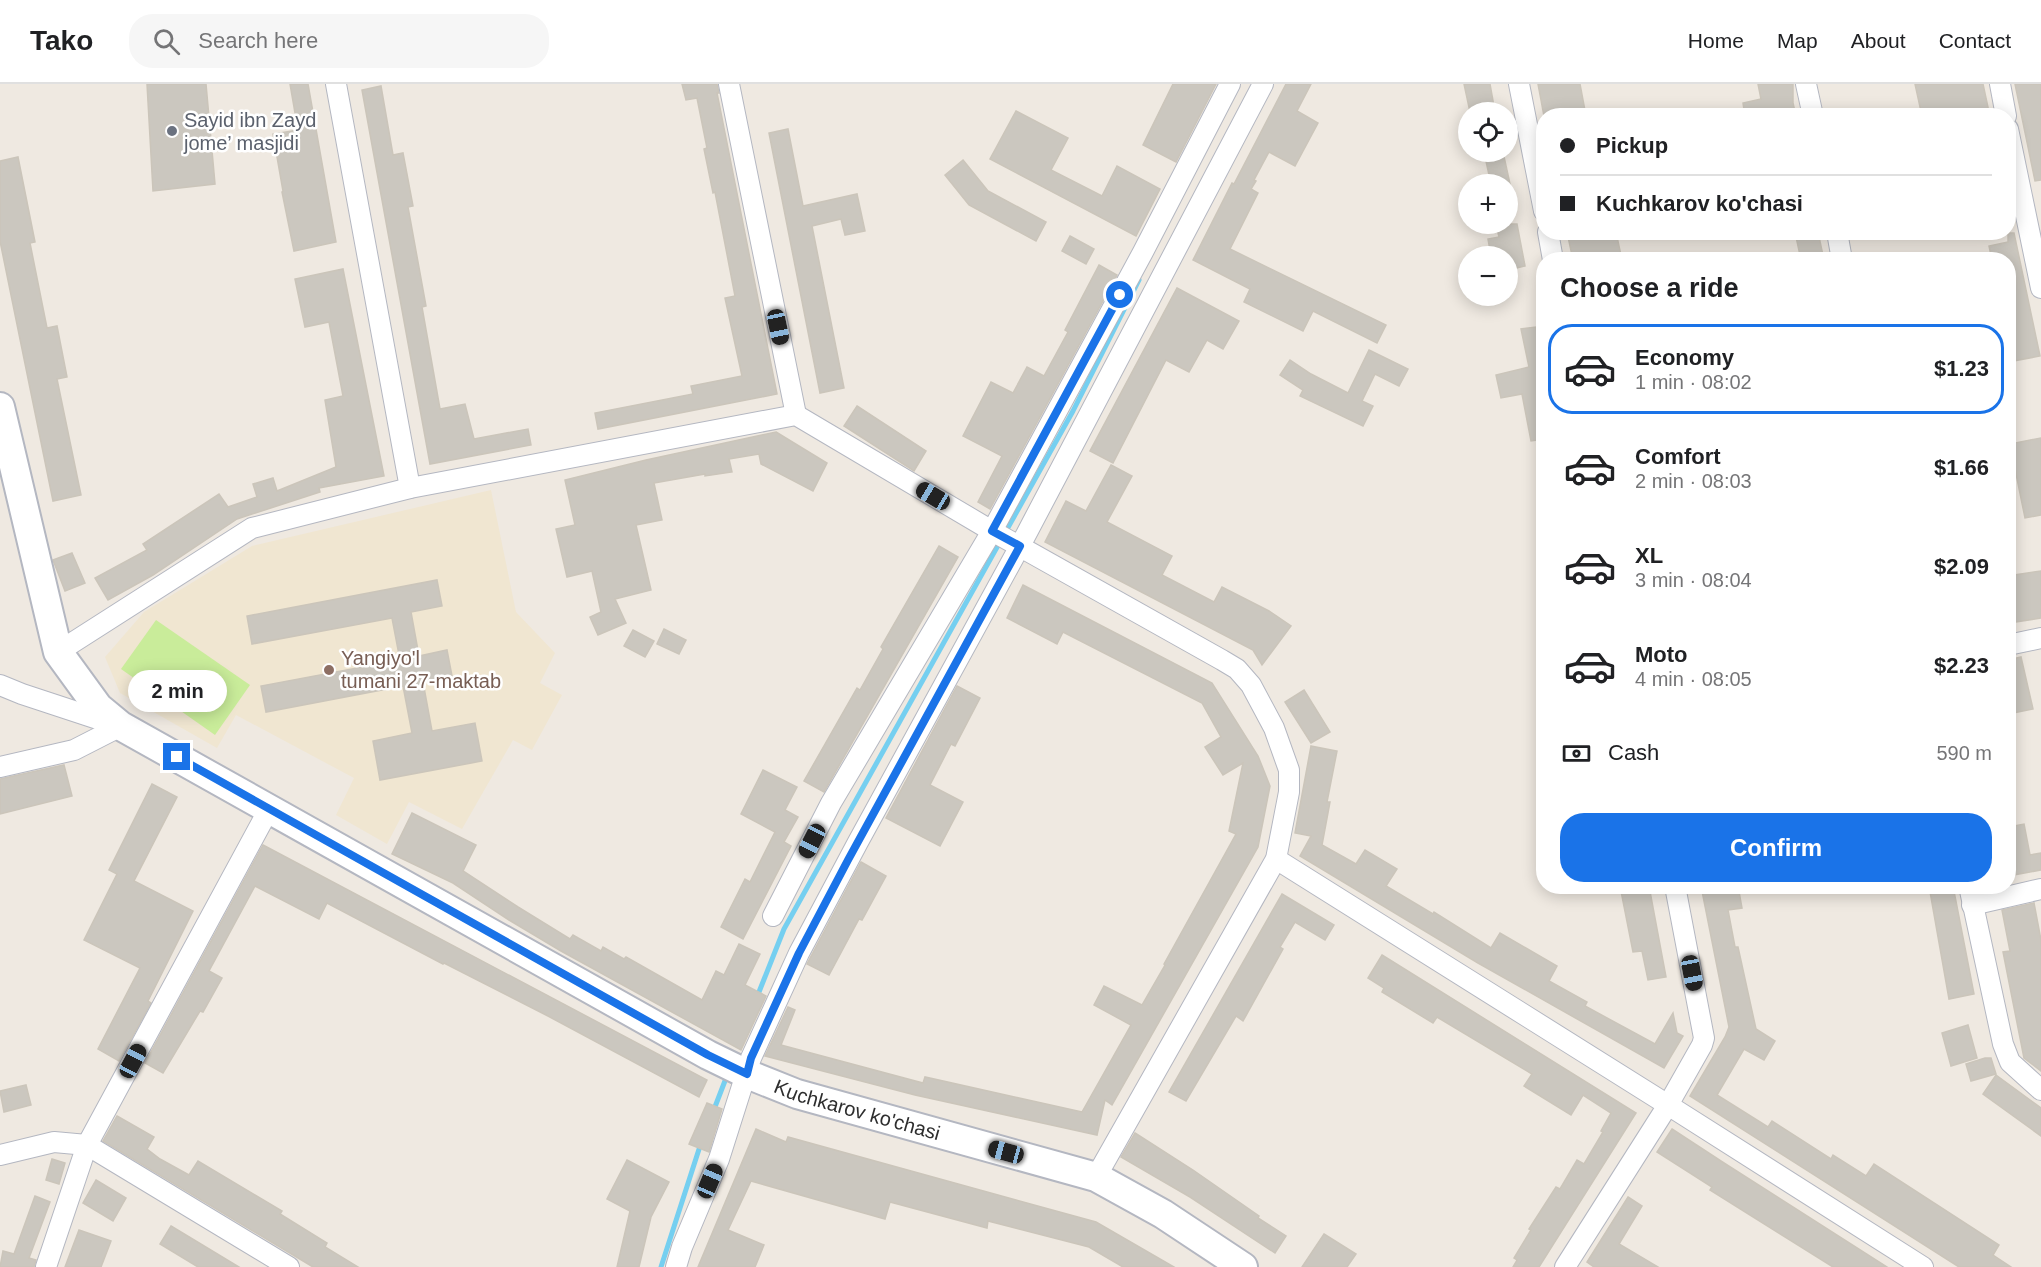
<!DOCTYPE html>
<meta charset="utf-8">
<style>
:root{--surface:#fff;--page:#f6f6f6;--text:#202124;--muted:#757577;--line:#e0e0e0;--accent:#1a73e8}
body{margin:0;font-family:Arial,sans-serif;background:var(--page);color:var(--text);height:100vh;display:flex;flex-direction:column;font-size:22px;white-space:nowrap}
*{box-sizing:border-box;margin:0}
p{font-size:20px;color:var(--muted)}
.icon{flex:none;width:33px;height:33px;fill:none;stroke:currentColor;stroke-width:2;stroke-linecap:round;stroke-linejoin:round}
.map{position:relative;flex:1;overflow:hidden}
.side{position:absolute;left:1536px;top:168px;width:480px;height:642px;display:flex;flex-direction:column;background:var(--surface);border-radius:24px;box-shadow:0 3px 15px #0003}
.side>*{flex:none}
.banner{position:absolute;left:1536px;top:24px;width:480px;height:132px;border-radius:24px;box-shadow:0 3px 15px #0003;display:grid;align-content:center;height:132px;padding:0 24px;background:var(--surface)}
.tools{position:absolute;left:1458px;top:18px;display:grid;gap:12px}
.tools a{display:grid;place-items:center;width:60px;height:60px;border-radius:50%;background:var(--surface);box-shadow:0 3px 15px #0003;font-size:30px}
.end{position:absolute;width:27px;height:27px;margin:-14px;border:8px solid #1a73e8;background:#fff;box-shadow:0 0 0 3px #fff}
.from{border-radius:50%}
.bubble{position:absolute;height:42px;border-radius:21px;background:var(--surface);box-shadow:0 3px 15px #0003;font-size:20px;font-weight:700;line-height:42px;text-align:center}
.car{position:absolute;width:18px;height:36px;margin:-18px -9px;border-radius:8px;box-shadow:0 0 4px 2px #0007;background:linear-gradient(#222 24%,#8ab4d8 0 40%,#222 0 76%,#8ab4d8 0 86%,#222 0)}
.banner b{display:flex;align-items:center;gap:21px;height:57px;font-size:22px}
.banner b+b{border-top:2px solid var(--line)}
.banner i{width:15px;height:15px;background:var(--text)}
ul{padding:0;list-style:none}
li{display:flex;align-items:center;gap:18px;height:90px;margin:0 12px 9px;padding:0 12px;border:3px solid transparent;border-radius:24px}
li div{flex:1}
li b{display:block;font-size:22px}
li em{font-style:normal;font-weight:700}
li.active{border-color:var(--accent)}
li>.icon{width:54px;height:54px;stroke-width:1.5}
h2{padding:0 24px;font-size:27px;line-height:72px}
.pay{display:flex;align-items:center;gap:15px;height:66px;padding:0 24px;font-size:22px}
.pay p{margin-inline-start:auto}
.primary-button{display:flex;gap:12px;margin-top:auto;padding:12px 24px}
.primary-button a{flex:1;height:69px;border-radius:24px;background:var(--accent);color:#fff;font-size:24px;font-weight:700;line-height:69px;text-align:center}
header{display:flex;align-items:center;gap:36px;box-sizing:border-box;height:84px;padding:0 30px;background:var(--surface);border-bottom:2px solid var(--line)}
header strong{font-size:28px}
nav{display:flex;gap:33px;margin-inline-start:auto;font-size:21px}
.search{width:420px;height:54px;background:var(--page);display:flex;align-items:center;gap:15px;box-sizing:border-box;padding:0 21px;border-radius:24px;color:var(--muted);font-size:22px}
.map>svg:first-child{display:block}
</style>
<header>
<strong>Tako</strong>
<div class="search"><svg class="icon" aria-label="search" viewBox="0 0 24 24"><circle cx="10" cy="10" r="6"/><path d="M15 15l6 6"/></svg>Search here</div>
<nav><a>Home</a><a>Map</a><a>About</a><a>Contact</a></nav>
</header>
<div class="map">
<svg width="2041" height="1183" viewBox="0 0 2041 1183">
<rect width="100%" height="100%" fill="#efe9e1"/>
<polygon fill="#f0e6d1" points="491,406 516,528 555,569 540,599 562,611 532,666 513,656 462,745 409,718 387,760 336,731 354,694 236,631 217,664 120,609 105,573 144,528 252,462"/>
<polygon fill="#c9ec9a" points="156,536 250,601 215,651 121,585"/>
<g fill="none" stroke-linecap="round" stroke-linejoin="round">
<g stroke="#75cff0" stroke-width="5">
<polyline points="757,913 784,845 1073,327 1139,196"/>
<polyline points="713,1028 728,989"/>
<polyline points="661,1183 701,1059"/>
</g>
</g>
<g fill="#cbc7bf" stroke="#cbc5ba" stroke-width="1.5">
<polygon points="147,0 206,0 215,100 153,107"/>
<polygon points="290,0 308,0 336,158 294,167 282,108 283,107 273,50 298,46"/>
<polygon points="682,0 717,0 719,9 717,9 777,310 598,345 595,329 693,310 691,302 742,292 725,214 735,212 715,108 713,109 704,65 707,64 697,14 686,16"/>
<polygon points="1173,0 1216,0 1176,78 1143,61"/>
<polygon points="1286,0 1311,0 1297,27 1318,39 1295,82 1269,68 1254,96 1256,97 1251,105 1258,109 1230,165 1386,241 1377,259 1313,227 1303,247 1244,218 1250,205 1193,176 1232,99 1234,100"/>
<polygon points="1464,0 1490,0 1495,28 1470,28"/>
<polygon points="1538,0 1580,0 1586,32 1544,32"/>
<polygon points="1758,0 1793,0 1793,19 1796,32 1745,32 1743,19 1761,15"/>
<polygon points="1915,0 1983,0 1989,28 1974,32 1922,32"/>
<polygon points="2015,0 2041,0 2041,96 2035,97"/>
<polygon points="381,2 393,71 403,69 413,122 408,123 426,222 422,223 440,325 465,320 474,355 528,345 531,361 430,380 362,6"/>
<polygon points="1016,27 1068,54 1051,86 1102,112 1117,82 1160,105 1136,152 990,75"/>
<polygon points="788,45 803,122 857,110 865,147 845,151 841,135 812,142 844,304 820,309 769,49"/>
<polygon points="1484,68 1503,68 1510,100 1491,100"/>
<polygon points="18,73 35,158 30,159 47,244 57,242 67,293 57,295 81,411 53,417 0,157 0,77"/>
<polygon points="963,76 988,107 1046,138 1036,157 969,121 945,91"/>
<polygon points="1496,140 1517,140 1525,182 1508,186 1508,172 1491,172 1488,155 1499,153"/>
<polygon points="1567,148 1616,148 1622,176 1573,176"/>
<polygon points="1795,148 1818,148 1824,176 1801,176"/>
<polygon points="2008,149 2014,149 2040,272 2008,278 2008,176 1992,176 1989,162 2008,158"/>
<polygon points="1070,152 1094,165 1086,180 1062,167"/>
<polygon points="1099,181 1117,191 990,425 978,418 1002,372 963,352 991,298 1013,309 1027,283 1044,292 1068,248 1065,246"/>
<polygon points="343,185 384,392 319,404 320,408 237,435 153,491 108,516 95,494 147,466 143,460 219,410 228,423 257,413 253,400 273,394 277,407 336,383 325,316 343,312 329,238 305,243 295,195"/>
<polygon points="1177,204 1239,237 1223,265 1207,256 1189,288 1166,276 1113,379 1090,367"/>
<polygon points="1536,243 1544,278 1544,355 1531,357 1522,310 1501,314 1496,291 1529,283 1521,245"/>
<polygon points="1369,266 1408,285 1399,302 1375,290 1362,317 1373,322 1363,342 1300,312 1303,306 1280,291 1290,276 1311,290 1348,309"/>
<polygon points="857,322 926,367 914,387 844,342"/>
<polygon points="776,348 827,379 813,407 761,380 759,370 729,375 732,388 705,392 705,390 654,399 662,436 636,441 651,506 615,515 626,539 598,551 590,533 601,528 592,487 567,493 556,445 575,441 565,396 646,376"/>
<polygon points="2041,354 2041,431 2025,434 2010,360"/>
<polygon points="1111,381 1132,392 1107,438 1172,472 1162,491 1214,518 1222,503 1269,527 1291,542 1262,581 1253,566 1045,458 1066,417 1086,427"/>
<polygon points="939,462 958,473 824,708 804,697 857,604 860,606 883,565 881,563"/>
<polygon points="72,469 85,499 65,507 53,476"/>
<polygon points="2041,487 2041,534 2010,539 2008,492"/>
<polygon points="437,496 442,522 411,528 419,572 447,566 452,592 423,598 432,647 475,639 482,677 380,696 373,657 412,649 403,602 266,628 261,602 400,576 392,534 252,560 247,532"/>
<polygon points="1023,501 1212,599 1258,672 1270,702 1258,763 1112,1021 1105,1016 1097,1051 915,1011 765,972 788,923 795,926 781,961 923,999 925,993 1082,1028 1131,941 1094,921 1104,902 1142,921 1165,881 1164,880 1236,750 1229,747 1243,679 1223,691 1205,663 1221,653 1202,619 1063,548 1057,560 1007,534"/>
<polygon points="664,545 686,556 679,570 657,560"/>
<polygon points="633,546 654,557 645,573 624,562"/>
<polygon points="2021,573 2033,625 2008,630 2008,576"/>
<polygon points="957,602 980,614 955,662 951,660 930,701 963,718 940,762 886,734"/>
<polygon points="1304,606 1330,648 1311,659 1285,618"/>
<polygon points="1311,662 1337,667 1327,718 1330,718 1322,761 1356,780 1365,766 1397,785 1386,802 1433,830 1434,828 1491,864 1500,849 1557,882 1549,897 1587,918 1585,922 1655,960 1673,929 1677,949 1683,952 1664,984 1478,879 1300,772 1311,752 1295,749"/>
<polygon points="64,681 72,712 0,730 0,695"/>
<polygon points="763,686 797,703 785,726 798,733 784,758 791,762 743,855 721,843 745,795 750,798 775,748 741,730"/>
<polygon points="152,700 177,713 134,797 193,827 148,917 151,919 119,977 98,965 140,884 84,856 117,790 109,786"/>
<polygon points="412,729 476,761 463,787 518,823 570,855 573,851 601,867 603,863 624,875 626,873 702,916 716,887 724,891 739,860 760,870 745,901 766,912 741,966 561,867 509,836 453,799 392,770"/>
<polygon points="2024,740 2030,771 2041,769 2041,786 2008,792 2008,743"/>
<polygon points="263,761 707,996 699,1013 548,932 444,879 443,880 327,819 319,835 255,802 209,887 222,894 203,928 200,927 163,989 145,979"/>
<polygon points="861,778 886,792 862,836 859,835 829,891 807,880"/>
<polygon points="1625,802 1649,802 1666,893 1648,896 1642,867 1633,868 1621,807 1626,806"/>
<polygon points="1701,802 1738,802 1742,824 1728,826 1735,863 1738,863 1756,945 1775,957 1764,976 1744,965 1717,1011 1768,1043 1772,1037 1831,1075 1833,1071 1866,1092 1874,1080 1999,1161 1993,1171 2011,1183 1959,1183 1690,1012 1725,953 1729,943"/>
<polygon points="1929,802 1953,802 1974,910 1949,915"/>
<polygon points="1282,810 1334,841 1325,856 1295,838 1280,863 1283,865 1243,937 1236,932 1186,1017 1169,1008"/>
<polygon points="2034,819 2041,856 2041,987 2024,974 2003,868 2010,867 2002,826"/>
<polygon points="1382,871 1636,1029 1539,1183 1513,1183 1517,1176 1514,1174 1531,1146 1529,1145 1556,1103 1560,1105 1577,1076 1584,1080 1603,1048 1601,1047 1611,1029 1583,1011 1571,1031 1524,1002 1532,990 1437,933 1433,939 1382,908 1384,904 1368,894"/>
<polygon points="1968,941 1977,974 1951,982 1942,949"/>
<polygon points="1985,974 1991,974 1996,990 1971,997 1966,980"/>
<polygon points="1996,991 2041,1024 2041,1052 1983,1010"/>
<polygon points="26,1001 31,1021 4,1028 0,1007"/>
<polygon points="707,1019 722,1025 709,1068 689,1060"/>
<polygon points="117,1032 154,1053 147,1065 160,1075 189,1091 198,1077 282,1127 280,1130 327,1159 325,1163 358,1183 313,1183 103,1057"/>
<polygon points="756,1045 786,1058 788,1053 1096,1138 1174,1183 1123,1183 1089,1163 988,1137 987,1144 890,1118 885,1135 751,1097 728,1146 764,1161 755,1183 698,1183"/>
<polygon points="1672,1045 1724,1079 1887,1183 1833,1183 1710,1106 1712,1103 1657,1068"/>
<polygon points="1135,1049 1193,1086 1259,1132 1258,1134 1286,1152 1275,1169 1190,1113 1121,1073"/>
<polygon points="52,1075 65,1079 59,1100 46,1096"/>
<polygon points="627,1076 669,1098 651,1133 639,1183 617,1183 630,1127 607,1115"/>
<polygon points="96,1096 126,1114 113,1137 83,1119"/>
<polygon points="35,1112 50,1118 29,1174 36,1176 34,1183 0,1183 3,1167 14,1170"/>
<polygon points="1628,1113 1642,1122 1619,1160 1658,1183 1594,1183 1587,1178"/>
<polygon points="171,1142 239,1183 198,1183 160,1160"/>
<polygon points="79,1146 111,1157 101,1183 65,1183"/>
<polygon points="1324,1150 1356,1170 1347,1183 1302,1183"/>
</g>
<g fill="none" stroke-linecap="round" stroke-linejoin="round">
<defs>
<g id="minor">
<polyline points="336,0 410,404"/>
<polyline points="729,0 796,331"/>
<polyline points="1519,0 1544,127"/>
<polyline points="1806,0 1813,32"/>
<polyline points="2000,0 2006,32"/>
<polyline points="2008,45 2041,204"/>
<polyline points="1548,148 1553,176"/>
<polyline points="1837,148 1842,176"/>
<polyline points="2008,561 2041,554"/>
<polyline points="58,568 252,444 410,404 796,331 992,447 1222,576 1237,585 1251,601 1274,644 1289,686 1289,708 1276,775 1096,1093"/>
<polyline points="0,601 22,610 110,639"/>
<polyline points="0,683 74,666 121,642"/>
<polyline points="1276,775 1668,1021 1923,1183"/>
<polyline points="1969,802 2003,960 2010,978 2041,1006"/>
<polyline points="1972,821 2041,805"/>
<polyline points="773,832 831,719 992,447 1143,168 1230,0"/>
<polyline points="0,1071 54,1058 87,1061 289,1183"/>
<polyline points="46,1183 87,1061 269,725"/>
<polyline points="676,1183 682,1163 719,1075 751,974 799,869 858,758 1020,462 1263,0"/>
<polyline points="1565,1183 1668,1021 1702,961 1704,954 1675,802"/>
</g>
<g id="secondary">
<path id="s1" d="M 0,323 L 58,568 L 98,623 L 121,642 L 708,971 L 747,990 L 797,1010 L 1096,1093 L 1163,1130 L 1243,1183"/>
</g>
</defs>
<use href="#minor" stroke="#b4b7c1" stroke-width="22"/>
<use href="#secondary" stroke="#b4b7c1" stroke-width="32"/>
<use href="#minor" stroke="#fff" stroke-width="20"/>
<use href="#secondary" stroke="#fff" stroke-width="28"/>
</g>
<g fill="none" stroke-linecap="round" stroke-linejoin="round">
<polyline stroke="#1a73e8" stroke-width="8" points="177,673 708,971 747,990 751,974 799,869 848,776 1020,462 992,447 1120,211"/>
</g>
<circle fill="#6b7280" stroke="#fff" stroke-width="2" cx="172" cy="47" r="6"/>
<circle fill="#8d6e63" stroke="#fff" stroke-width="2" cx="329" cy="586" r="6"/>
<g text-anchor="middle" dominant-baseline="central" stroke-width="5" stroke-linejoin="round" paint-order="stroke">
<g font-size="20" fill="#5b616d" stroke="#fff" text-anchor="start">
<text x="184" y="36">Sayid ibn Zayd<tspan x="184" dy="23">jome’ masjidi</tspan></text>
</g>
<g font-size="20" fill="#785e54" stroke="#fff" text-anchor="start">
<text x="341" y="574">Yangiyo'l<tspan x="341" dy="23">tumani 27-maktab</tspan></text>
</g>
<g font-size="20" fill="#2e2e2e" stroke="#fff">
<text stroke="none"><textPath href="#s1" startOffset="1182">Kuchkarov ko'chasi</textPath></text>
</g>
</g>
</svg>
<div class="tools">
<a><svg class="icon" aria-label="locate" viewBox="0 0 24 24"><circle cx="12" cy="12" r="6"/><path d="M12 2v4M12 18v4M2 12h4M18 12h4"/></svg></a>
<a>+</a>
<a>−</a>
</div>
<i class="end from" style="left:1120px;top:211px"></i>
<i class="end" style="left:177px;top:673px"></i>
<div class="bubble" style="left:128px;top:586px;width:99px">2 min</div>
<i class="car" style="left:778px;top:243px;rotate:168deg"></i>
<i class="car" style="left:933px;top:412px;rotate:301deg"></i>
<i class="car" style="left:812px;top:757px;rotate:207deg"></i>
<i class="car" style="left:1692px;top:889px;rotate:169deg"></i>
<i class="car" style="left:133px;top:977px;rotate:28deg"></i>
<i class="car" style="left:1006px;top:1068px;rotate:285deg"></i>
<i class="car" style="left:710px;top:1097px;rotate:23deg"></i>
<div class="banner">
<b><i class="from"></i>Pickup</b>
<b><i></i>Kuchkarov ko'chasi</b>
</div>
<section class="side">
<h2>Choose a ride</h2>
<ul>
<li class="active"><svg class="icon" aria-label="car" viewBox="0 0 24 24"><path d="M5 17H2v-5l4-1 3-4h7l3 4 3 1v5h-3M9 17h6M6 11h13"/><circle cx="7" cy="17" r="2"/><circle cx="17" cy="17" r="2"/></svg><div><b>Economy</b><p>1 min · 08:02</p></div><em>$1.23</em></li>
<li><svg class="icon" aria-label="car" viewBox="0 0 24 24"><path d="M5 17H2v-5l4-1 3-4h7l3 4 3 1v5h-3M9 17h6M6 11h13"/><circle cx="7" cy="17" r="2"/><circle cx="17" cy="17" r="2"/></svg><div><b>Comfort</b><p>2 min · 08:03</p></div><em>$1.66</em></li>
<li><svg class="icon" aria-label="car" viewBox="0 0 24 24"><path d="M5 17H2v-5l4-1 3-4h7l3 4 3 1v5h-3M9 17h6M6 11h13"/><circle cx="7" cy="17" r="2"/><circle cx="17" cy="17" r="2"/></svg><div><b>XL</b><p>3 min · 08:04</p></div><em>$2.09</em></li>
<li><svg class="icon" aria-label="car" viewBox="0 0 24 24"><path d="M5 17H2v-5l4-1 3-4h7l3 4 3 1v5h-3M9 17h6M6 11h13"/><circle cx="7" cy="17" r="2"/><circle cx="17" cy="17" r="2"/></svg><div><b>Moto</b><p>4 min · 08:05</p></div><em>$2.23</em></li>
</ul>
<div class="pay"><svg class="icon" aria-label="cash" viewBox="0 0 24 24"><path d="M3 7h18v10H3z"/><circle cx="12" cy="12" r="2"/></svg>Cash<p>590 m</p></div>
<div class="primary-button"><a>Confirm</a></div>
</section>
</div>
